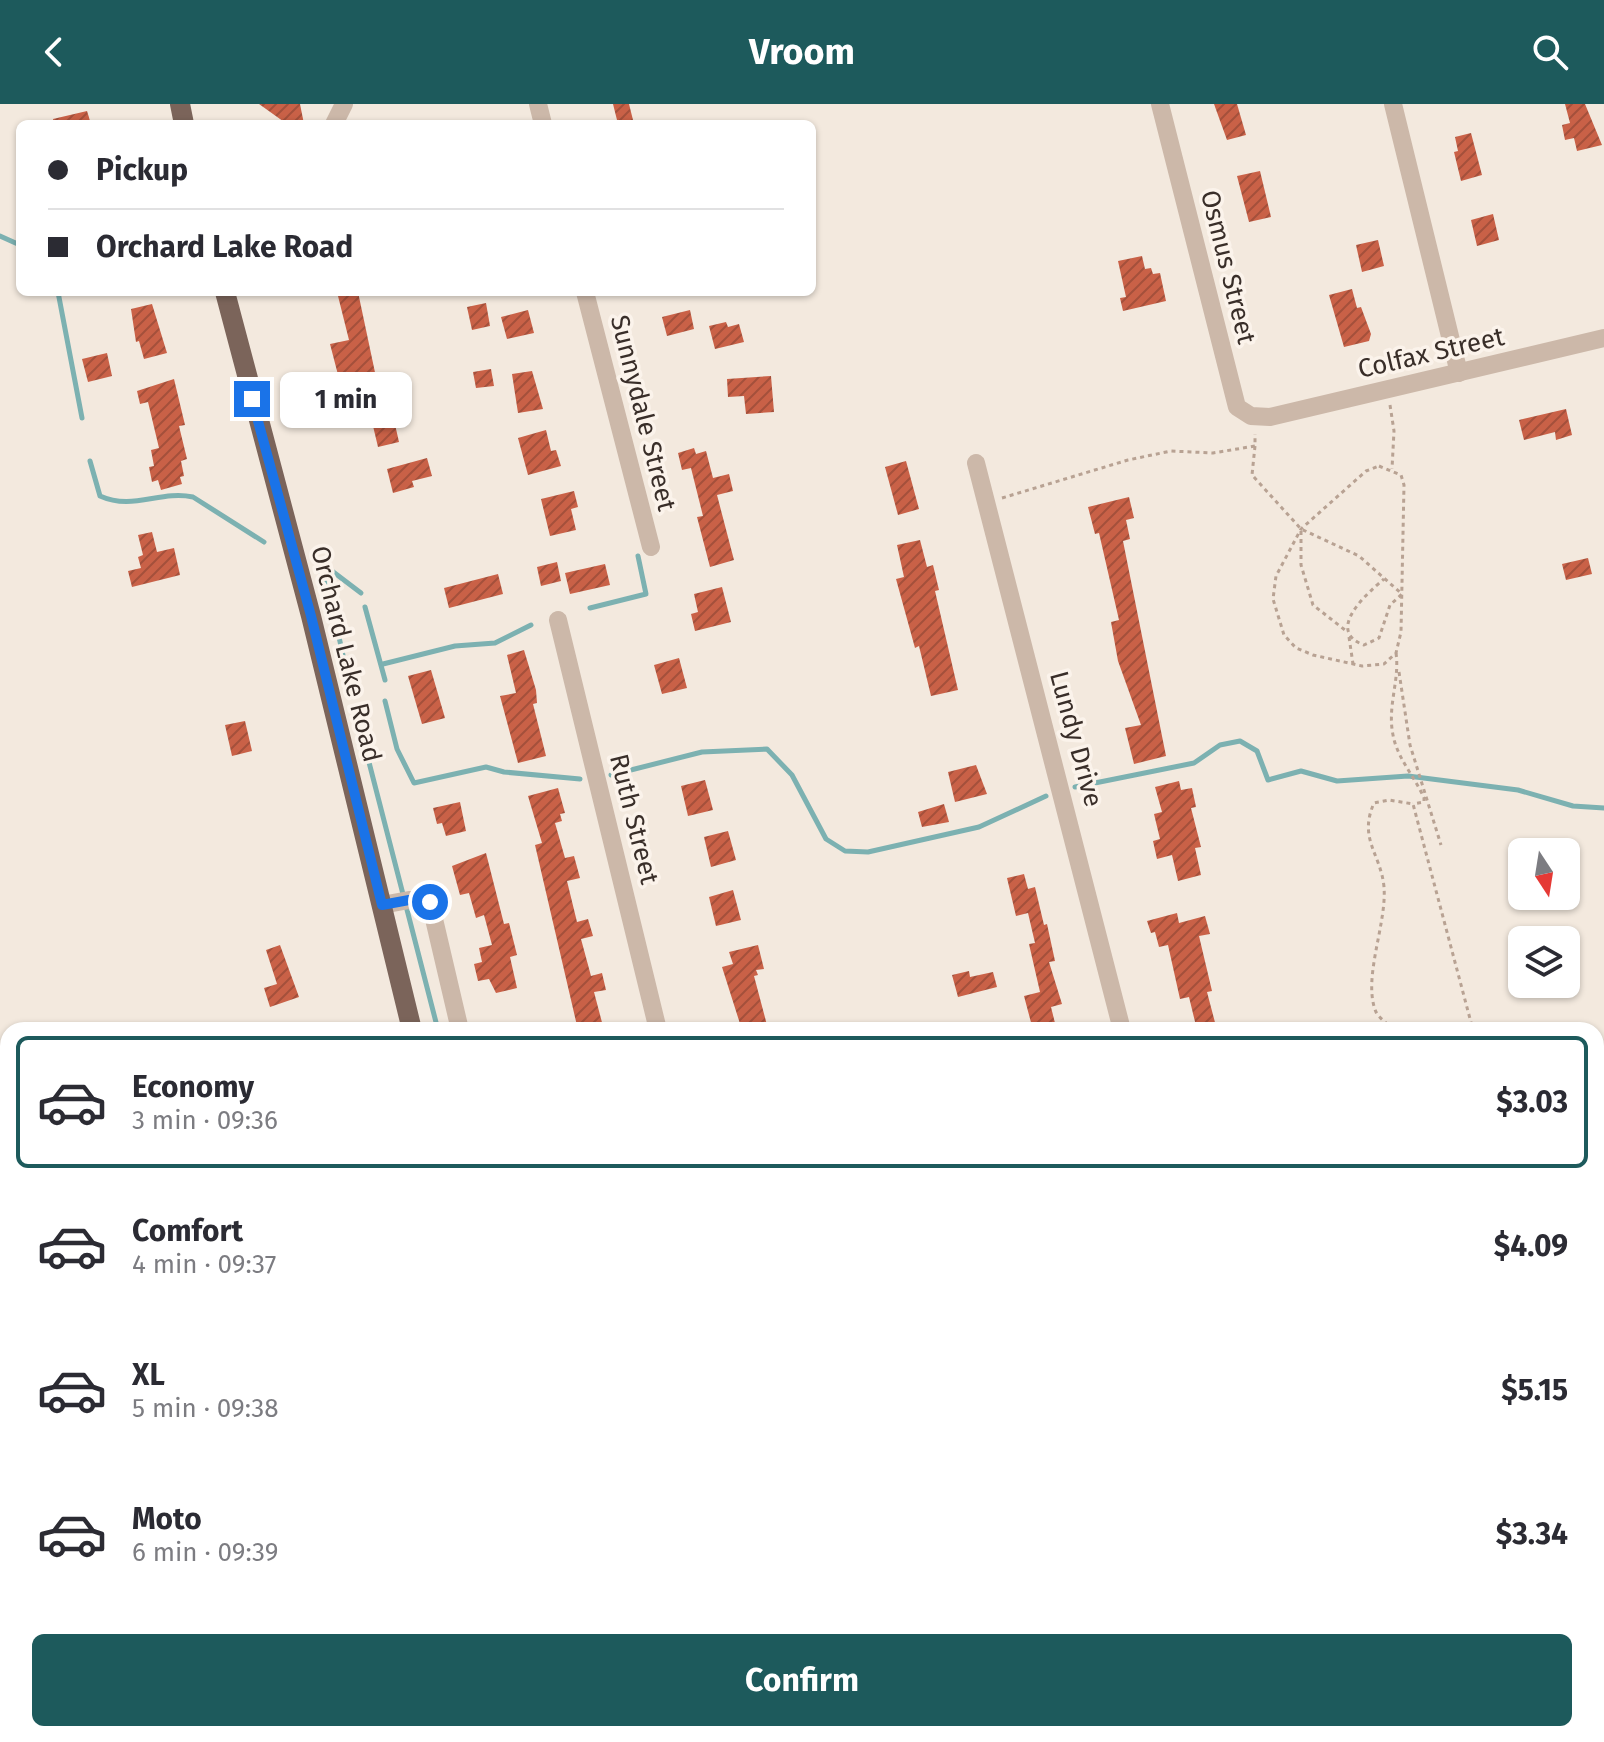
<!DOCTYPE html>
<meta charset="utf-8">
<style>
:root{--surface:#fff;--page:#f7f7f7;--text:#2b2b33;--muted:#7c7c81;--line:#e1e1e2;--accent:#1d5a5c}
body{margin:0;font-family:"Fira Sans",sans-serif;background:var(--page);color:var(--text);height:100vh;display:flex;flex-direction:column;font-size:30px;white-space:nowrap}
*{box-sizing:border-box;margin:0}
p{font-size:26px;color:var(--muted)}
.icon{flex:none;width:44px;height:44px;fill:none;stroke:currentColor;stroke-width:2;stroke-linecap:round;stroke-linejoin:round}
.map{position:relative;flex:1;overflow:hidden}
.panel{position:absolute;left:0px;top:918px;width:1604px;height:720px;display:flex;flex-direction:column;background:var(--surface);border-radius:24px 24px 0 0;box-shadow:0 2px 6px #0004}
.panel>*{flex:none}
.top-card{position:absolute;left:16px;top:16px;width:800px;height:176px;border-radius:12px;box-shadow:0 2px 6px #0004;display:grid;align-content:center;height:176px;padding:0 32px;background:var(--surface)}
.needle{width:52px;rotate:168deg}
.controls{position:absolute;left:1508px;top:734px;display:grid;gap:16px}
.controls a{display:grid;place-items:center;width:72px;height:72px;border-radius:12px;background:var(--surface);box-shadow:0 2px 6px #0004;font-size:40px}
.end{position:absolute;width:36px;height:36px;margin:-18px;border:10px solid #1a73e8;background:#fff;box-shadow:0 0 0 4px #fff}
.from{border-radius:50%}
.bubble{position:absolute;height:56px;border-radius:12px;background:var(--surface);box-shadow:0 2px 6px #0004;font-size:26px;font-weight:700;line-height:56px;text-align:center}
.top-card b{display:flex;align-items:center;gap:28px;height:76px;font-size:30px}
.top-card b+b{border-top:2px solid var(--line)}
.top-card i{width:20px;height:20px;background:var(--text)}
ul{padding:14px 0 0;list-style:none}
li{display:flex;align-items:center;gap:24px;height:132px;margin:0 16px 12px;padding:0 16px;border:4px solid transparent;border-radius:12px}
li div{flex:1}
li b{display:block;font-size:30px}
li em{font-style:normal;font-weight:700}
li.active{border-color:var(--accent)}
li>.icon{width:72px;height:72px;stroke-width:1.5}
.cta{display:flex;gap:16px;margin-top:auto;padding:16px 32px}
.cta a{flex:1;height:92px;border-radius:12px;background:var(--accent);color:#fff;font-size:32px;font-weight:700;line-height:92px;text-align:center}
header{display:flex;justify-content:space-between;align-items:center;height:104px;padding:0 32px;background:var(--accent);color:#fff;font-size:36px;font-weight:700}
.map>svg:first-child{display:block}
</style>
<header><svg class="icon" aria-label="back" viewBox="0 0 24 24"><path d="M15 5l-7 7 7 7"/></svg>Vroom<svg class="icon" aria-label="search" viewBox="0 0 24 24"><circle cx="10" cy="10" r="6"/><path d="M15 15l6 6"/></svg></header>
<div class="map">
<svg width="1604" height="1638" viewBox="0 0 1604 1638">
<defs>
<pattern id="building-hatch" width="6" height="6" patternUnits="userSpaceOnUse" patternTransform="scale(2)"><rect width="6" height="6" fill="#c96147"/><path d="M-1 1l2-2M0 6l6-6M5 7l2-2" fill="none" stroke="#a4503b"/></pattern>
</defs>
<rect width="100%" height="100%" fill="#f3e9de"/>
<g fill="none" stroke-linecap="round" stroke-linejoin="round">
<g stroke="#7cb1b1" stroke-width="5">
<polyline points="0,132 20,141"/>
<polyline points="58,188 82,314"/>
<path d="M 90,357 L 100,392 C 133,407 160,386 193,393 L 264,438"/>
<polyline points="330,493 320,466 332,467 361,489"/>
<polyline points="365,503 385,576"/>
<polyline points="590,504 646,490 638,452"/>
<polyline points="337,524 350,583"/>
<polyline points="383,560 455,542 495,539 531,521"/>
<polyline points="385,597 397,645 414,679 486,663 504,668 580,675"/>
<polyline points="355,604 438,926"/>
<polyline points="611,671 702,648 767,645 792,671 826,735 845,747 868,748 979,723 1046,692"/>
<polyline points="1075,683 1194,659 1220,641 1240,637 1257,647 1268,676 1301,667 1337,677 1408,672 1518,686 1573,702 1604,704"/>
<polyline points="0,1552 8,1553"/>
<polyline points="0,1607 8,1607"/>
<polyline points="1596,1625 1604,1626"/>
<polyline points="496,1630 679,1638"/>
</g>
</g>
<g fill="url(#building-hatch)">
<polygon points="259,0 300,0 304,20 287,20"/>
<polygon points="613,0 629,0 634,20 618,20"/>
<polygon points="1214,0 1237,0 1246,31 1227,36"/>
<polygon points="1565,0 1585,0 1602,41 1577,47 1574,34 1565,36 1562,21 1570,19"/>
<polygon points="87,7 91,20 54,20 53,15"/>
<polygon points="1471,29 1482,71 1461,77 1454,48 1458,47 1455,33"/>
<polygon points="1260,67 1271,113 1249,118 1237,72"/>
<polygon points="1493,110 1499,136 1477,142 1471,116"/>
<polygon points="1378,136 1384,162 1362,168 1356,141"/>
<polygon points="1142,152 1145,165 1151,164 1153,170 1160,169 1166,197 1123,207 1120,194 1126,193 1118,157"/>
<polygon points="1352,185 1357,204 1361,203 1371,230 1369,237 1344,243 1329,191"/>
<polygon points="337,188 358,188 384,311 389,310 394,316 399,338 378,343 373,322 369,323 360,286 343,290 330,240 349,236"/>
<polygon points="486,199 490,222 472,226 467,203"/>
<polygon points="152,200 167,249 144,255 139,237 136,238 131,205"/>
<polygon points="528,206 534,229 507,235 501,213"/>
<polygon points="690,206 694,225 667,232 662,213"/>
<polygon points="726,218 728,223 739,220 744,238 715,245 709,222"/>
<polygon points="107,249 112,272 88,278 82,255"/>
<polygon points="491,265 494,282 476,284 473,268"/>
<polygon points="532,267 543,305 518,309 512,270"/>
<polygon points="771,272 774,308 746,310 744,292 728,293 727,275"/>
<polygon points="174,275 185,321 179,322 187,355 181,357 184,372 180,373 182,380 161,386 158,376 152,378 149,363 154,362 151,346 159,344 148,298 140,300 137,287"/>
<polygon points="1566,305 1572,331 1556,336 1555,328 1524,336 1519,316"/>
<polygon points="546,326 551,347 556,346 561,362 528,371 518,334"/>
<polygon points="694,344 696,350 706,347 713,374 729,370 733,387 717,391 734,456 710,463 697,413 703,412 691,364 682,366 678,349"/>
<polygon points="427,354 432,372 412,377 414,383 393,389 387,365"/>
<polygon points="906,357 919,405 898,411 885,363"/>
<polygon points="574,387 578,403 571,405 576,426 550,432 541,395"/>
<polygon points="1129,393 1134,414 1126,416 1130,435 1123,437 1166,652 1134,660 1125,624 1141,621 1118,557 1111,518 1119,516 1099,429 1095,430 1088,403"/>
<polygon points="152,428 157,448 174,444 180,471 132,483 128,467 141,464 138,453 143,451 138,431"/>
<polygon points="920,436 927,463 933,461 939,486 935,487 958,586 931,592 919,542 915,544 896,475 904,473 897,441"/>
<polygon points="1588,454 1592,470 1566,476 1562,460"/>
<polygon points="557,458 561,477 541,482 537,463"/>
<polygon points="605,460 610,481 570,490 565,469"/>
<polygon points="498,470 503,490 449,504 444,484"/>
<polygon points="722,483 731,518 695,527 691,510 698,508 694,490"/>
<polygon points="524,546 536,586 537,599 533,600 546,652 518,659 500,592 516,589 507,551"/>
<polygon points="679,554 687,584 662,590 654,561"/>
<polygon points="431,566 445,614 422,620 408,572"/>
<polygon points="245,617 252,647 232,652 225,621"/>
<polygon points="976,661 987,690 955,698 948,668"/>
<polygon points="705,676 713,706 688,712 681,682"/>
<polygon points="1179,677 1181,686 1192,684 1196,703 1191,704 1201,743 1195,744 1201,771 1178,777 1172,751 1157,755 1153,737 1160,735 1154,710 1162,708 1155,683"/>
<polygon points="558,684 565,709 560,710 562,717 555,719 565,754 574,752 580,774 567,777 577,818 588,815 593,832 581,835 591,872 602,869 606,886 594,888 604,926 578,926 535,741 542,739 528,692"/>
<polygon points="460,698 466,727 446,732 442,719 437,720 433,704"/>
<polygon points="944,700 949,718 922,723 918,708"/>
<polygon points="728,727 736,756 711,763 704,733"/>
<polygon points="486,749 504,820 509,819 517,851 510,853 517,884 496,889 489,875 478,877 474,860 482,858 479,844 492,841 484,811 476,814 469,789 460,791 452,762"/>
<polygon points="1024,770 1028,785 1035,783 1044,821 1047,820 1055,857 1049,858 1062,900 1051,903 1056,923 1045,926 1033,926 1024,892 1040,888 1029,840 1035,839 1028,809 1016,812 1007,774"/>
<polygon points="733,786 741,816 716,822 709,793"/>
<polygon points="1177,809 1179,819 1205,812 1210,830 1199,832 1212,887 1207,888 1217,926 1197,926 1189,893 1180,895 1168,841 1159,843 1155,828 1151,829 1147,817"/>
<polygon points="280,841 299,893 270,903 264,884 277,880 266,846"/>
<polygon points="758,841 764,865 756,866 758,871 754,872 767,921 742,926 722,863 733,860 729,848"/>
<polygon points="969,867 970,873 993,868 997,883 958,893 952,871"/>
</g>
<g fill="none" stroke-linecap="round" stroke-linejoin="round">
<g stroke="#b8a293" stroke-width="3" stroke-dasharray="4 4" stroke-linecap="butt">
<polyline points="1390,301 1394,327 1392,365"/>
<path d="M 1255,342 L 1252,371 L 1301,425 L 1359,452 L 1402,490 L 1390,501 L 1379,534 L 1364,541 C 1325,527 1366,490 1384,475"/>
<polygon points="1379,362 1401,371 1404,381 1401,528 1396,549 1384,560 1362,562 1313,551 1296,544 1284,531 1273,495 1276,472 1301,425 1366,367"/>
<polyline points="1002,394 1128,356 1171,347 1213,349 1255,342 1255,330"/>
<polyline points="1301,427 1301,461 1313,501 1345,526"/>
<polyline points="1349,533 1353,560"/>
<path d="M 1396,549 C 1400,576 1387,602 1393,631 C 1397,654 1415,673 1424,694 L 1424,698 L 1413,700"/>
<polyline points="1399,568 1410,641 1441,741"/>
<path d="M 1394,926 C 1389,921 1379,914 1376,908 C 1362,875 1387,820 1384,783 C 1381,750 1358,735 1374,699 L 1389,696 L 1413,700 L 1473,926"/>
<polyline points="1596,1370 1596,1377"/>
</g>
<g stroke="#ccb8a9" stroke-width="18">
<polyline points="538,0 543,20"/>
<polyline points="1160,0 1237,303 1251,312 1270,313 1604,234"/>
<polyline points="1393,0 1459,269"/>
<polyline points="334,20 344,0"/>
<polyline points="585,188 651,443"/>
<polyline points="976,359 1122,926"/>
<polyline points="558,516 658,926"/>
<polyline points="382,801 409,796 430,798 460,926"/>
<polyline points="0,1508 8,1508"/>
<polyline points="1596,1582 1604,1582"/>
</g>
<g stroke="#7b645a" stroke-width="20">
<polyline points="180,0 184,20"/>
<polyline points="225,188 311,512 412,926"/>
<polyline points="492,1638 493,1630"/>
</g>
<g stroke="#5a4740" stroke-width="24">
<polyline points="0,1580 8,1580"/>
<polyline points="1138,1630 1312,1638"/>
</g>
</g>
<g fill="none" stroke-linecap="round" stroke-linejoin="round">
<polyline stroke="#1a73e8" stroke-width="10" points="252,295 311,512 382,801 409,796 430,798"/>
</g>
<g text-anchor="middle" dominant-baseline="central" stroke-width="7" stroke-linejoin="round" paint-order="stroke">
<g font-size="26" fill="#392e29" stroke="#fbf3eb">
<text transform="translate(1228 163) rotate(76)">Osmus Street</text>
<text transform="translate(1431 249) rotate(-13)">Colfax Street</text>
<text transform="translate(643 309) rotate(76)">Sunnydale Street</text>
<text transform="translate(346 550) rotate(76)">Orchard Lake Road</text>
<text transform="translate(1076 635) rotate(75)">Lundy Drive</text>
<text transform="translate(634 715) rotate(76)">Ruth Street</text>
</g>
</g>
</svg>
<div class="controls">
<a><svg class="needle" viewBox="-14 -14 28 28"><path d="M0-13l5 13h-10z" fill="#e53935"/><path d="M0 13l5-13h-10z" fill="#7c7c81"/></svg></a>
<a><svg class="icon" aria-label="layers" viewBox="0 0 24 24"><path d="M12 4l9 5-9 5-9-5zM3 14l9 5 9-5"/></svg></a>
</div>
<i class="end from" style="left:430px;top:798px"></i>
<i class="end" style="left:252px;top:295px"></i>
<div class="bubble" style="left:280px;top:268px;width:132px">1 min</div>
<div class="top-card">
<b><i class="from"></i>Pickup</b>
<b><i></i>Orchard Lake Road</b>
</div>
<section class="panel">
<ul>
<li class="active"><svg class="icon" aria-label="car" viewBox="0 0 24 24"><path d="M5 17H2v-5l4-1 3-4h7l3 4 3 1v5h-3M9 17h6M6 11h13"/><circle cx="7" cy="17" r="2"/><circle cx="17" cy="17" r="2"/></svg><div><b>Economy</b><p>3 min · 09:36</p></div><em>$3.03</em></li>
<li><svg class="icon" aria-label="car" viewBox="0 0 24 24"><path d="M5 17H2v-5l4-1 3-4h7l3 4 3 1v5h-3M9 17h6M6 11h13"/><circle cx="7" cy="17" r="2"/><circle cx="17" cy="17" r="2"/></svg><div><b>Comfort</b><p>4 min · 09:37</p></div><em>$4.09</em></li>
<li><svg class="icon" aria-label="car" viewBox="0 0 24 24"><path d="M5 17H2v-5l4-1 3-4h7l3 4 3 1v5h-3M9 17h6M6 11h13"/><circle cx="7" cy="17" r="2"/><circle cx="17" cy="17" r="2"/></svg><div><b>XL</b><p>5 min · 09:38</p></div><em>$5.15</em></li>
<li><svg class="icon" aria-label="car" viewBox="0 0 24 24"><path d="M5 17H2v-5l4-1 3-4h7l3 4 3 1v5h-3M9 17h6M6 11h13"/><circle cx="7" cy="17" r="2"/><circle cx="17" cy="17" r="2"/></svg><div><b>Moto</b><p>6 min · 09:39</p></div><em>$3.34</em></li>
</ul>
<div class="cta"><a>Confirm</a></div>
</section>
</div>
